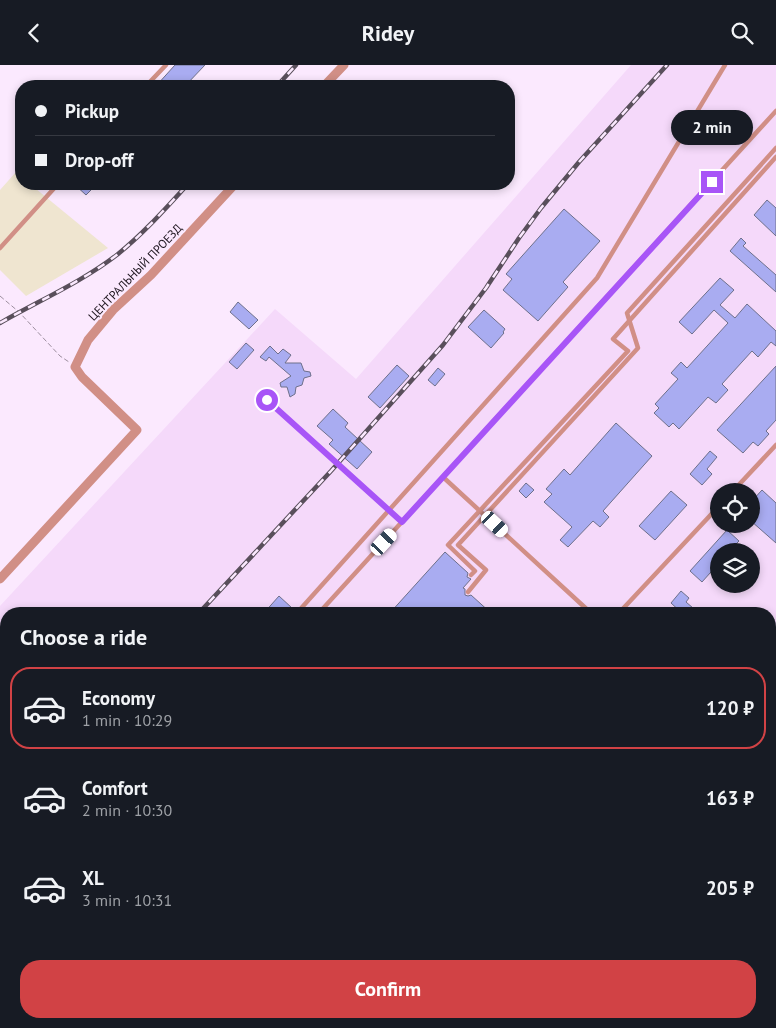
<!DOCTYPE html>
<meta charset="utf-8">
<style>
:root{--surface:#171b24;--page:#20242c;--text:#f1f3f6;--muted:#9ea1a6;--line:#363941;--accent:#d14245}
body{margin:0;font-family:"PT Sans",sans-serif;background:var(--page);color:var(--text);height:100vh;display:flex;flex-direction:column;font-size:19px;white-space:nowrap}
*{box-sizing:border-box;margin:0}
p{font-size:16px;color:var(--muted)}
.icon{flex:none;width:28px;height:28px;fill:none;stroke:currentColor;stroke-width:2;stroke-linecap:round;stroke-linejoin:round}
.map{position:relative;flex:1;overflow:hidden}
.sheet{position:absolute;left:0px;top:542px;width:776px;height:421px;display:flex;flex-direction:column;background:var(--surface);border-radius:20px 20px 0 0;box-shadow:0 2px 8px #0003}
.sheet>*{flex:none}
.top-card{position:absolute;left:15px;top:15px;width:500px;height:110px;border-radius:20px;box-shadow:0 2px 8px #0003;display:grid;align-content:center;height:110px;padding:0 20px;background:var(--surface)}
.buttons{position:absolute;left:710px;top:418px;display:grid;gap:10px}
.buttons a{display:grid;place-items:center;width:50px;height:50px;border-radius:50%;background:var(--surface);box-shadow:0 2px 8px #0003;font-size:25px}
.end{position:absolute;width:22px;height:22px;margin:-11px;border:6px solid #a855f7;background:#fff;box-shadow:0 0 0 2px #fff}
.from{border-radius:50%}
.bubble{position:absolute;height:35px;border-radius:18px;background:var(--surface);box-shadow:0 2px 8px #0003;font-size:16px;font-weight:600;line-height:35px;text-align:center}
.car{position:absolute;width:15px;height:30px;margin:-15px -8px;border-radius:6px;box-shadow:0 0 4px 1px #0007;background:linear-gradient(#fff 24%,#345 0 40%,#fff 0 76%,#345 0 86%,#fff 0)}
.top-card b{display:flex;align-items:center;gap:18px;height:48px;font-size:19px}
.top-card b+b{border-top:1px solid var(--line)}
.top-card i{width:12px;height:12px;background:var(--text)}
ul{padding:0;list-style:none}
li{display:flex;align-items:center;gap:15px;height:82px;margin:0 10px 8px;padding:0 10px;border:2px solid transparent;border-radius:20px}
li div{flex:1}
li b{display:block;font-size:19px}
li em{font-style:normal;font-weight:600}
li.on{border-color:var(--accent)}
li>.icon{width:45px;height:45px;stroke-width:1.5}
h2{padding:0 20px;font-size:22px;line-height:60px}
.cta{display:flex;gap:10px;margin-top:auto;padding:10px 20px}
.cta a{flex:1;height:58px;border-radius:20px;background:var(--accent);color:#fff;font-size:20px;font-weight:600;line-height:58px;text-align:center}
header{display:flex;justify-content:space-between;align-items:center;height:65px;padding:0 20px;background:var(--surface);font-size:22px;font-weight:600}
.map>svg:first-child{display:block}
</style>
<header><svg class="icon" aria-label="back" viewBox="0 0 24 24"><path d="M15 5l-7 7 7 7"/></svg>Ridey<svg class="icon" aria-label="search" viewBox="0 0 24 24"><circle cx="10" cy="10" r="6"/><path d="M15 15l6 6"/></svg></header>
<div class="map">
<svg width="776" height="963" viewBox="0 0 776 963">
<rect width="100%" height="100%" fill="#fbe9fe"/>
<polygon fill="#efe5d0" points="16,107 21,111 21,119 30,119 108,183 26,231 0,205 0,125"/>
<path fill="#f5d9fa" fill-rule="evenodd" d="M 631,0 L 776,0 L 776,963 L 0,963 L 0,834 L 6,827 L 6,958 L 770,958 L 770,549 L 6,549 L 6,714 L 0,708 L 0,541 L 275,244 L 356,314 ZM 719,426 L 751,426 L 751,459 L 719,459 ZM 719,486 L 751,486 L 751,519 L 719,519 Z"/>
<g fill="#a9acf1" stroke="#6e708b">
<polygon points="175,0 205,0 185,21 156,21"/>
<polygon points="74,119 97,119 86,130"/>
<polygon points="767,135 776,143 776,171 754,150"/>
<polygon points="564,144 600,176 563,217 568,222 538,256 503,225 512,214 506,209"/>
<polygon points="741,173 746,178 743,181 776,210 776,227 730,186"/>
<polygon points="720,213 734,225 720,240 735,253 747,239 776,266 776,281 771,277 758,292 752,286 722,319 728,325 716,338 708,332 679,364 673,358 669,362 654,348 659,343 655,339 678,314 671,308 681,297 687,303 728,258 714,245 692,269 679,257"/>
<polygon points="238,237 258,255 249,264 230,247"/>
<polygon points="484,245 505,264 503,267 504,268 491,283 468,262"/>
<polygon points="246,278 254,285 237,304 229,297"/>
<polygon points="270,281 278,289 283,284 291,290 285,298 301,298 304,306 310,307 311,311 304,313 302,320 296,322 295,329 290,332 287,322 281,322 280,318 291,311 269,292 266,296 260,292"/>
<polygon points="397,300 409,311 380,343 368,332"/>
<polygon points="776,301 776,355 766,366 769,369 758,381 753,377 743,388 717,365"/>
<polygon points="438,303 445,309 435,321 428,315"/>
<polygon points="333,344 348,358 345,362 372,387 357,404 329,379 333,375 317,361"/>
<polygon points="616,358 652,391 603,446 609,452 600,462 593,456 568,482 560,475 572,462 544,437 552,429 546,424 564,404 570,410"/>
<polygon points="710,386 717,392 707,404 712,409 702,420 690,409"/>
<polygon points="526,418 534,425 526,433 519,426"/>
<polygon points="762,425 776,438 776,478 751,456 751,437"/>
<polygon points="671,426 687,440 655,475 639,461"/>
<polygon points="727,465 739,476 729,486 719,486 719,498 702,517 690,506"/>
<polygon points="445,487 468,508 467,512 471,514 463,523 465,524 465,530 468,531 471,530 492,549 389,549"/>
<polygon points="681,526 689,533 686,537 700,549 683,549 671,538"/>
<polygon points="279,531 292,543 288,549 263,549"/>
</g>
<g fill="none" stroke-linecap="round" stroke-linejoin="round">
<polyline stroke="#9d8f9f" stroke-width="1" stroke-dasharray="5 2.5" stroke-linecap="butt" points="0,231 19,247 60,291 69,297"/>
<g stroke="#d18f86" stroke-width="4.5">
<polyline points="146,21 166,0"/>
<polyline points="0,183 58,119"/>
<polyline points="267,335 402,457"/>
<polyline points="443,412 592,549"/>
<polyline points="733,426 776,380"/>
<polyline points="318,549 776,46"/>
<polyline points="618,549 719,441"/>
<polyline points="770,707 776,701"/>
<path d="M 770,754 C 775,762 776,768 770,775"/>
<polyline points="770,919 776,912"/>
<polyline points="164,958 170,963"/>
<polyline points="538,963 543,958"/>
<polyline points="730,963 735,958"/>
</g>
<g stroke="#d18f86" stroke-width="9">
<polyline points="324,21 344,0"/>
<polyline points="0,514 137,365 82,312 75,302 88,275 113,245 151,210 235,119"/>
</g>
<defs>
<g id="rail">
<polyline points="277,21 296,0"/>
<path d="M 0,258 C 40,235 82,217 118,189 C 144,168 166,143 188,119"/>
<polyline points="198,549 331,406 443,280 486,223 519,173 541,143 579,97 667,0"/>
<polyline points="770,754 776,750"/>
<polyline points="773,826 776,822"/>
<polyline points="21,963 23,958"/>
<polyline points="615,963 619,958"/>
<polyline points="627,963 629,958"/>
</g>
</defs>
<use href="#rail" stroke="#594f5b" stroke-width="4.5"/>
<use href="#rail" stroke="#fbe9fe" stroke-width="2.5" stroke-dasharray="8" stroke-linecap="butt"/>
<g stroke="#d18f86" stroke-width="4.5">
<polyline points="471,510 475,506 448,480 628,286 613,274 776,92"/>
<polyline points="468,527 486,505 458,480 638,283 627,248 776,83"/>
<polyline points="296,549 597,213 725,0"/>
</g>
</g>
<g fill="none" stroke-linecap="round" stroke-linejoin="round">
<polyline stroke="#a855f7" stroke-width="6" points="267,335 402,457 712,117"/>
</g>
<g text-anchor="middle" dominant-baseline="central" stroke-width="4" stroke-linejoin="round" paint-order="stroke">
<g font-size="12" fill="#1d151e" stroke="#fbe9fe">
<text transform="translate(135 207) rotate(-46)">ЦЕНТРАЛЬНЫЙ ПРОЕЗД</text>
</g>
</g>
</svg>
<div class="buttons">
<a><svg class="icon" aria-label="locate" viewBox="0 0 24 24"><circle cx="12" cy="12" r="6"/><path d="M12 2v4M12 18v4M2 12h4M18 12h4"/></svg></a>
<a><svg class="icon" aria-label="layers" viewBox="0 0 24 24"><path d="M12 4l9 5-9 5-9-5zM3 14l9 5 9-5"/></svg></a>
</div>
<i class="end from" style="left:267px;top:335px"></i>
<i class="end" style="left:712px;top:117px"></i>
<div class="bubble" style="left:671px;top:45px;width:82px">2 min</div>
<i class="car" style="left:495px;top:459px;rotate:133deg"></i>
<i class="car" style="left:384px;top:477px;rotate:43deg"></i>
<div class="top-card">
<b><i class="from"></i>Pickup</b>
<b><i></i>Drop-off</b>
</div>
<section class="sheet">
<h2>Choose a ride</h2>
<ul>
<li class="on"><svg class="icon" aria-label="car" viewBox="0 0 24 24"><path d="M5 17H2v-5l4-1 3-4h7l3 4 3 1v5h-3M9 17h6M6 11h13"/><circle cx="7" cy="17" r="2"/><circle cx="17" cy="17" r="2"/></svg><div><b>Economy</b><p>1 min · 10:29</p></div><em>120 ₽</em></li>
<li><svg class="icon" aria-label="car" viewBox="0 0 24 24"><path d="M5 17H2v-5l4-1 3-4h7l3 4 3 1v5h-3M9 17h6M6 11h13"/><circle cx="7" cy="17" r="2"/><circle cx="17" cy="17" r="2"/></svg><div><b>Comfort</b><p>2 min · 10:30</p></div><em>163 ₽</em></li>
<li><svg class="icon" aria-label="car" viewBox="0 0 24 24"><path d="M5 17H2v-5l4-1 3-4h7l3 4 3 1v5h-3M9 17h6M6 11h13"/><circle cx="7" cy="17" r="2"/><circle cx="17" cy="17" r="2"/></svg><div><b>XL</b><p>3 min · 10:31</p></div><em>205 ₽</em></li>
</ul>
<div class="cta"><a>Confirm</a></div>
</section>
</div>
